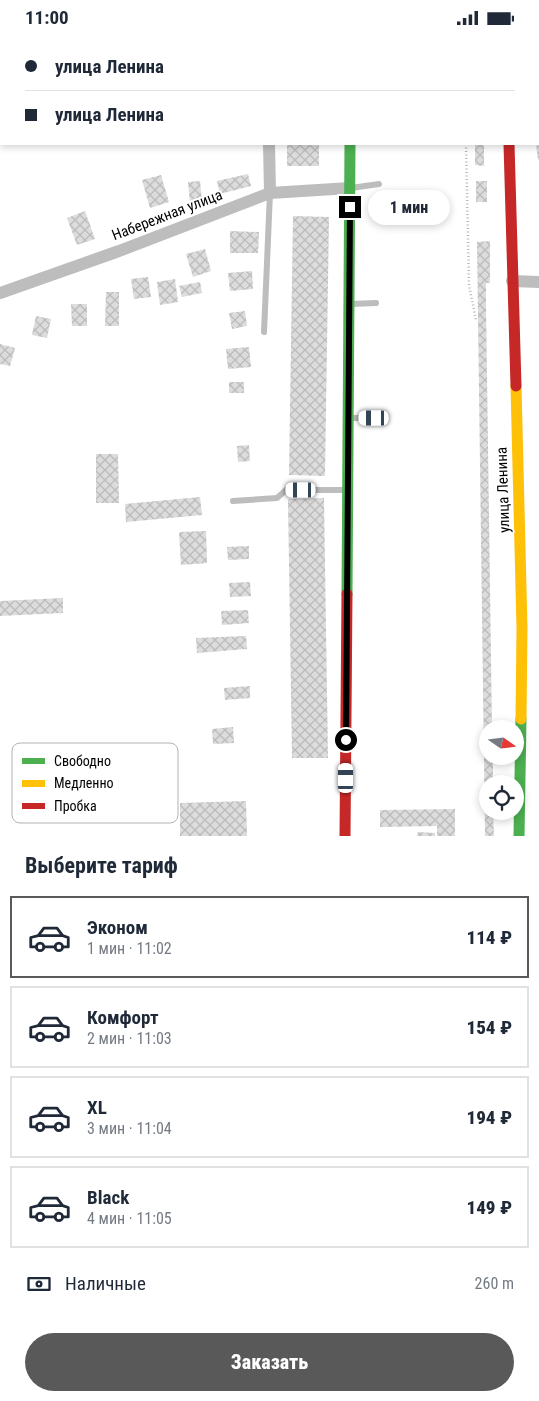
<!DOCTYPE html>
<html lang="ru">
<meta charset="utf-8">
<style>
:root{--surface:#fff;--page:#f6f6f7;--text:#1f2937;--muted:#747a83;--line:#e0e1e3;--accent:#595959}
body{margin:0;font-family:"Roboto Condensed",sans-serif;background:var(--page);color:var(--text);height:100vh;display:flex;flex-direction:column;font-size:19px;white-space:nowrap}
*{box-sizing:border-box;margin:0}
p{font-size:16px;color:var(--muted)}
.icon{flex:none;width:28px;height:28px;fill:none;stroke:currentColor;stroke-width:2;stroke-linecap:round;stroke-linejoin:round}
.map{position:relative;height:801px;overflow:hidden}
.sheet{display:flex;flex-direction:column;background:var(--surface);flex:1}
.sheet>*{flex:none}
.hud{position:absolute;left:0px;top:0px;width:540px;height:110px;box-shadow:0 2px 8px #0003;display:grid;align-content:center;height:110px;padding:0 25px;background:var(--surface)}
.needle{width:32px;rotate:104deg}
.tools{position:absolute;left:479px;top:685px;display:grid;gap:10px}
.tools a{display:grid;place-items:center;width:45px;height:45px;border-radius:50%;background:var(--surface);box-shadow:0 2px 8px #0003;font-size:25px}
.end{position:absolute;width:22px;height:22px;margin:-11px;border:6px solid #000;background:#fff;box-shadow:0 0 0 2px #fff}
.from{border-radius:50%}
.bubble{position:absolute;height:35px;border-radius:18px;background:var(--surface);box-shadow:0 2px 8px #0003;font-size:16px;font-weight:800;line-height:35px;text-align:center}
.car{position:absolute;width:15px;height:30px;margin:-15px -8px;border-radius:6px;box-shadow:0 0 4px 1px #0007;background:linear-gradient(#fff 24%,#345 0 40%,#fff 0 76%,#345 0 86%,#fff 0)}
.hud b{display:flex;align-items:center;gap:18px;height:48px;font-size:19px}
.hud b+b{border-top:1px solid var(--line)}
.hud i{width:12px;height:12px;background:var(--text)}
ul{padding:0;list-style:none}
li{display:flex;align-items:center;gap:15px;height:82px;margin:0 10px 8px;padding:0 15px;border:2px solid var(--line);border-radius:0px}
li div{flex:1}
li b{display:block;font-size:19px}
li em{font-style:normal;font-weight:800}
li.active{border-color:var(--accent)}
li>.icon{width:45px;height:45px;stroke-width:1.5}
h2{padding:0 25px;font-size:22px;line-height:60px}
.pay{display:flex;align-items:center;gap:12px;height:55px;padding:0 25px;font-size:19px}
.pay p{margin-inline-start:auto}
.cta{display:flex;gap:10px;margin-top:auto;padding:10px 25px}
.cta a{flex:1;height:58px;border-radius:30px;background:var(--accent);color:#fff;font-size:20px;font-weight:800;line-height:58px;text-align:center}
.status{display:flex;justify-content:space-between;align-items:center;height:35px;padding:0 25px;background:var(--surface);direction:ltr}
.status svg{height:14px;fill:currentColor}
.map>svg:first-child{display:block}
</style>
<div class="status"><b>11:00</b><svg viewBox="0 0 49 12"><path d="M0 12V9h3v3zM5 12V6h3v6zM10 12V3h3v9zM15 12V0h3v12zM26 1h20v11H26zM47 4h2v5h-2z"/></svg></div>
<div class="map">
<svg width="539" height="801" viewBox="0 0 539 801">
<defs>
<pattern id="building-cross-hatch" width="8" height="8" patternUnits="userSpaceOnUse" patternTransform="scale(1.25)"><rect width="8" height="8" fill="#dcdcdc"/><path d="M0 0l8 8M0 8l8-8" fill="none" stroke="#bbb"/></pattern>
</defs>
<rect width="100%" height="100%" fill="#fff"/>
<g fill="url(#building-cross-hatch)">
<rect x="287" y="109" width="32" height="22"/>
<polygon points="475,109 484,109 484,131 475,130"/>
<polygon points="536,109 539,109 539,125 538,125"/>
<polygon points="248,139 251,151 220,159 217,146"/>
<polygon points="161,140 169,167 150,173 142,145"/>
<polygon points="200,146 202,167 190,168 188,147"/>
<rect x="476" y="146" width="11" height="21"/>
<polygon points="85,176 95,204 77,210 67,183"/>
<polygon points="293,181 329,182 325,441 289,440"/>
<polygon points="230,196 259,197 258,218 230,218"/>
<polygon points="490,206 490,248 486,248 486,270 492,694 488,694 488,721 493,721 493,749 488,749 488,776 493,776 494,801 485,801 477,207"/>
<polygon points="205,214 211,236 193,242 186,219"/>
<polygon points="252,236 253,254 230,256 228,238"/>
<polygon points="148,242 151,262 134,264 131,244"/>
<polygon points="175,244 178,267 160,270 157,247"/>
<polygon points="200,247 202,258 182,262 179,251"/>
<polygon points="106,257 119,257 119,291 105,291"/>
<polygon points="71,269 87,269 87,291 72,291"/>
<polygon points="245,276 247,291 232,294 229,278"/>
<polygon points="36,281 51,284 47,303 32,300"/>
<polygon points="0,309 15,313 10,331 0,329"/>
<polygon points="249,312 251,332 228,334 226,314"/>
<rect x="229" y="347" width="15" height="11"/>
<polygon points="249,410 250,426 238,427 237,411"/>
<polygon points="96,419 118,419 119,468 96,468"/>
<polygon points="200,462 202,480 126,487 125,469"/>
<polygon points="324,463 328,723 292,723 288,464"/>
<polygon points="206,496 207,528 181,530 179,497"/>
<polygon points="249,511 249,524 228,525 227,512"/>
<polygon points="250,547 251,561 230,562 229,548"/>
<polygon points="63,563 63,578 0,581 0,566"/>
<polygon points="248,575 249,588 222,590 221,576"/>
<polygon points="246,601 247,614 197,618 196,603"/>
<polygon points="250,651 250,663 225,665 224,653"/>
<polygon points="233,692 234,708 213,709 212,694"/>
<polygon points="246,766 247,801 180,801 180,768"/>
<polygon points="455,774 455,801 437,801 437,791 380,792 380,775"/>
<polygon points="418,797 435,798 435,801 417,801"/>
</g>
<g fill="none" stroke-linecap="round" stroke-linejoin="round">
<polyline stroke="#b8b8b8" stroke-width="2.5" stroke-dasharray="1 2.5" stroke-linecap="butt" points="466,109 469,250 476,285"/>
<g stroke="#bdbdbd" stroke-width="6">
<polyline points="401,0 401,1"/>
<polyline points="497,0 497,1"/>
<polyline points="351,153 379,149"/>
<polyline points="351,269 376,268"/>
<polyline points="264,297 270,158"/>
<polyline points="350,383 375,383"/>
<polyline points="233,466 277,463 286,455 347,455"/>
</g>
<g stroke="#bdbdbd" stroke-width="12">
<polyline points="268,0 268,1"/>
<polyline points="269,109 270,158"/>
<polyline points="512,246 539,247"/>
<polyline points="0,258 119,216 270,158 350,153"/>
</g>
<g stroke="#4caf50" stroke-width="11">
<polyline points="350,0 350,1"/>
<polyline points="347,559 350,109"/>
<polyline points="519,801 521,684"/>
</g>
<polyline stroke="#ffc107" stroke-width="11" points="516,351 522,593 521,684"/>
<g stroke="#c62828" stroke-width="11">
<polyline points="509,109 516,351"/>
<polyline points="345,801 347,559"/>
</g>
</g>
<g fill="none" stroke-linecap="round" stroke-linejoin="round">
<polyline stroke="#000" stroke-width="6" points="346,705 350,172"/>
</g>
<g text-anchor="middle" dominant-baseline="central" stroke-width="4" stroke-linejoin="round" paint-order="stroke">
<g font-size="15" fill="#000" stroke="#fff">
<text transform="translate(167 180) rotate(-21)">Набережная улица</text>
<text transform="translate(503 455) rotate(-92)">улица Ленина</text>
</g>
</g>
<rect x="12" y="708" width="166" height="80" rx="8" fill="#fff" stroke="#b2b2b2" stroke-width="1"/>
<rect x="22" y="723" width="23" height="6" fill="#4caf50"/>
<rect x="22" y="745" width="23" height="7" fill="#ffc107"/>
<rect x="22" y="768" width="23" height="6" fill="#c62828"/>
<g font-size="14" fill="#000">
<text x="54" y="731">Свободно</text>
<text x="54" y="753">Медленно</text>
<text x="54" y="776">Пробка</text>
</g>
</svg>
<div class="tools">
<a><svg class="needle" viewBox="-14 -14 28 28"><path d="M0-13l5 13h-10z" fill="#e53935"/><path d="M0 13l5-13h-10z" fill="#747a83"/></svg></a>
<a><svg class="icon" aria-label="locate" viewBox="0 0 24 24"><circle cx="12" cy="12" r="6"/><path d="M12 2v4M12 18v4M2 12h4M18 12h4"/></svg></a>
</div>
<i class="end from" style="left:346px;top:705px"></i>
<i class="end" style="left:350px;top:172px"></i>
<div class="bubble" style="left:368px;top:155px;width:82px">1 мин</div>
<i class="car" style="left:374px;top:383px;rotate:270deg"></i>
<i class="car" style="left:301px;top:455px;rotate:270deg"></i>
<i class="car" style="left:346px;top:743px;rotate:0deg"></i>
<div class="hud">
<b><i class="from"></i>улица Ленина</b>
<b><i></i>улица Ленина</b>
</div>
</div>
<section class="sheet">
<h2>Выберите тариф</h2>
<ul>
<li class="active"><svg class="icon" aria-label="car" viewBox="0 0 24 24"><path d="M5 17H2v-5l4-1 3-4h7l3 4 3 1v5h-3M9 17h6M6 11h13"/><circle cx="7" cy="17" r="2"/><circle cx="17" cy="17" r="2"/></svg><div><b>Эконом</b><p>1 мин · 11:02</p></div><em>114 ₽</em></li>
<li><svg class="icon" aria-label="car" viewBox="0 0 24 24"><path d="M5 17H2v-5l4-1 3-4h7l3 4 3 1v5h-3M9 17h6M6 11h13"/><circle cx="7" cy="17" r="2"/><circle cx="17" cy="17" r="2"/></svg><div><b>Комфорт</b><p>2 мин · 11:03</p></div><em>154 ₽</em></li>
<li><svg class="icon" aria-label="car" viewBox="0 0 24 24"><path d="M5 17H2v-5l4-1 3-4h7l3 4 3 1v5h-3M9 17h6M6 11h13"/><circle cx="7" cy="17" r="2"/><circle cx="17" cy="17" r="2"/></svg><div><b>XL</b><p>3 мин · 11:04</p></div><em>194 ₽</em></li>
<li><svg class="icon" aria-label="car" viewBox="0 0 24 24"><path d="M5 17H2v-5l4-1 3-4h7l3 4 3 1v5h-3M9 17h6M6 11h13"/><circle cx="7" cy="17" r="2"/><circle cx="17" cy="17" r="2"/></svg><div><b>Black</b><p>4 мин · 11:05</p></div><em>149 ₽</em></li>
</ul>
<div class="pay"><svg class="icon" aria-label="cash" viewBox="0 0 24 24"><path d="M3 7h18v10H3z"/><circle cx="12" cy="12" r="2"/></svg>Наличные<p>260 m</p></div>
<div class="cta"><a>Заказать</a></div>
</section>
